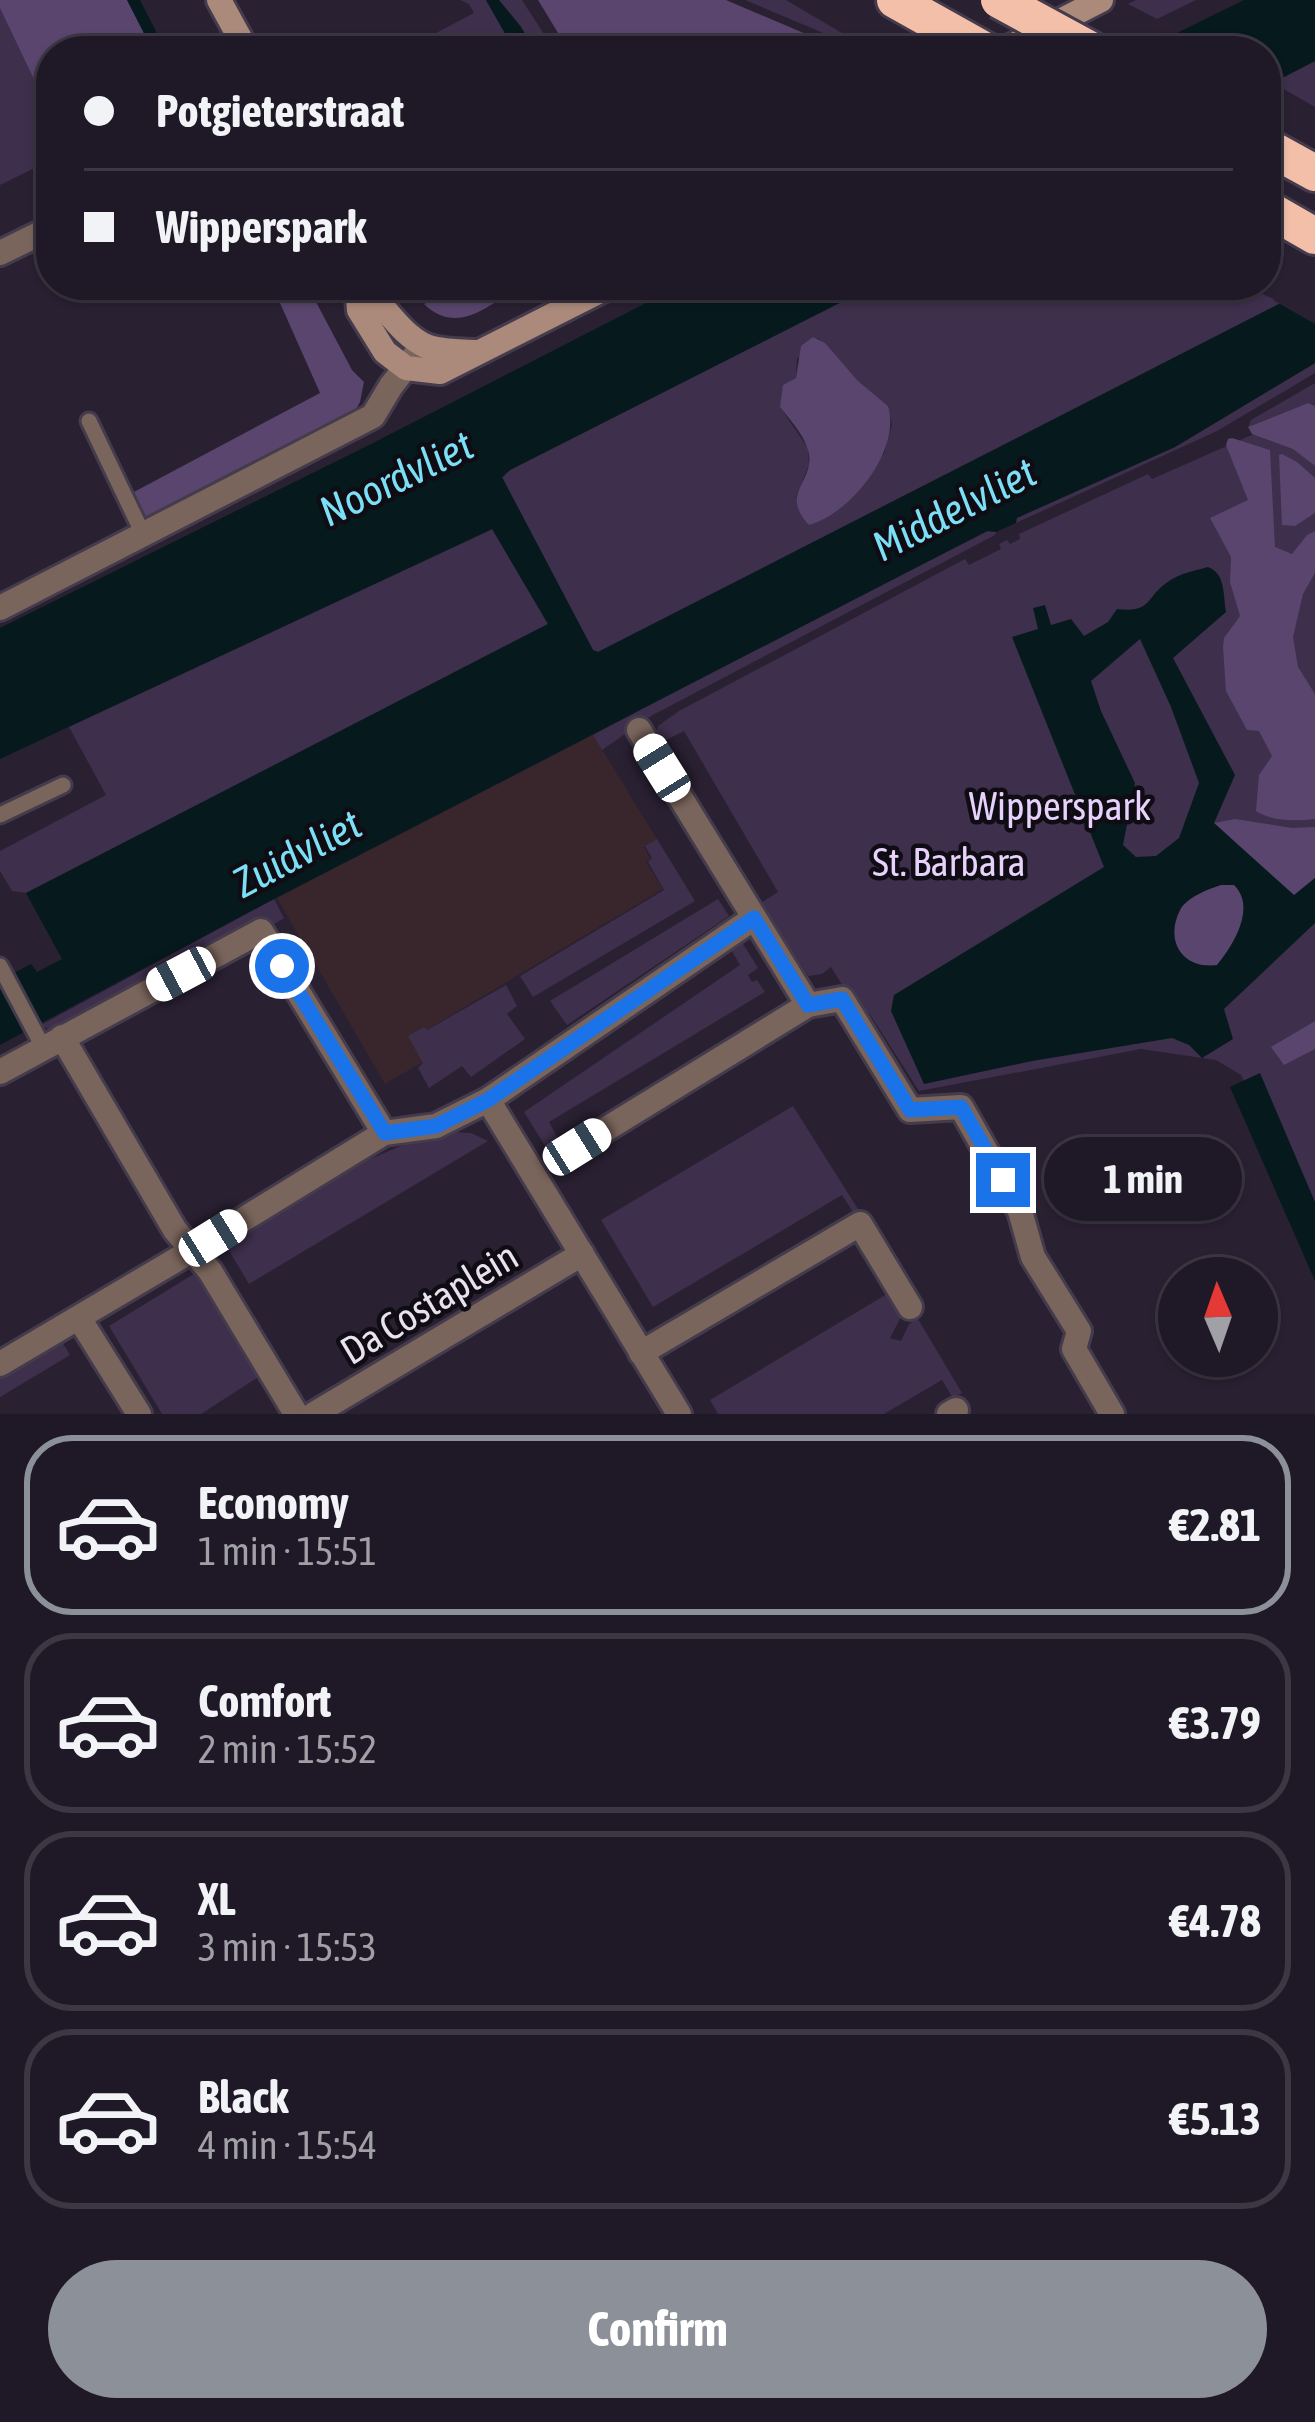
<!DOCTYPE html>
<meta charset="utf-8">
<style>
:root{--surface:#1f1826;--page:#27212e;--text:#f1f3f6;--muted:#a1a0a7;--line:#3c3743;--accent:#8c9099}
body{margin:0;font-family:"Asap Condensed",sans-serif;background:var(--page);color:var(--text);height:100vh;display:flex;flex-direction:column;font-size:45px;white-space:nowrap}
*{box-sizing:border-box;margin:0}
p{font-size:39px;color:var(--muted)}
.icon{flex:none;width:66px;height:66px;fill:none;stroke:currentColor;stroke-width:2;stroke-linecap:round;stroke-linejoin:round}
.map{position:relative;height:1414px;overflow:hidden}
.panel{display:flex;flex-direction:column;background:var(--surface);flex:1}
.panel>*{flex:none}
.guide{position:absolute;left:36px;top:36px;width:1245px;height:264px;border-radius:48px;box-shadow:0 3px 9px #0004,0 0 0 3px var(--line);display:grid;align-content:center;height:264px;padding:0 48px;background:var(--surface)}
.needle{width:78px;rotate:358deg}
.controls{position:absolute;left:1158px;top:1257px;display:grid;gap:24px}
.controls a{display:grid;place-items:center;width:120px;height:120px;border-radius:50%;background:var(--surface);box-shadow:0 3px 9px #0004,0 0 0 3px var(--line);font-size:60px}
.end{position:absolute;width:54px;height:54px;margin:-27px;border:15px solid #1a73e8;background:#fff;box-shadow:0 0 0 6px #fff}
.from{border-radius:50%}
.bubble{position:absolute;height:84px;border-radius:42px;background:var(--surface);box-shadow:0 3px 9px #0004,0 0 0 3px var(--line);font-size:39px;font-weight:700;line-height:84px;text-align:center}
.car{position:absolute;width:36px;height:72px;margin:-36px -18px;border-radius:15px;box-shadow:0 0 9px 3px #0007;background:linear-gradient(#fff 24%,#345 0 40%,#fff 0 76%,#345 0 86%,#fff 0)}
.guide b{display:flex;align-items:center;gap:42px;height:114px;font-size:45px}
.guide b+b{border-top:3px solid var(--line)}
.guide i{width:30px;height:30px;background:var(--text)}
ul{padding:21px 0 0;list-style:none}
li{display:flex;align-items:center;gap:36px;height:180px;margin:0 24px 18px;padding:0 24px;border:6px solid var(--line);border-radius:48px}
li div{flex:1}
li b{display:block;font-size:45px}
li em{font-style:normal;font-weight:700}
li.active{border-color:var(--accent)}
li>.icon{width:108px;height:108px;stroke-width:1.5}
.cta{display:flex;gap:24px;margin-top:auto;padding:24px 48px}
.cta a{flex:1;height:138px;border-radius:72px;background:var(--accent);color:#fff;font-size:48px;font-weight:700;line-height:138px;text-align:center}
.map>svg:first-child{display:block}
</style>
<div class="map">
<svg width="1315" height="1414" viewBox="0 0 1315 1414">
<rect width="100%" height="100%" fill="#292032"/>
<polygon fill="#39262c" points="593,735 657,839 644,847 651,859 646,862 663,889 418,1035 430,1058 385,1084 277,898"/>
<g fill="#3e2f4c" fill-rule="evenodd">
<polygon points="0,0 134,0 159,51 51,51 51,160 0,185"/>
<polygon points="460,0 486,0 515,51 402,51 474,13 469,4"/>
<polygon points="499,0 522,0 555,51 535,51 521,27"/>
<polygon points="745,0 786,0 847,36 828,35"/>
<polygon points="1136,0 1196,0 1157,19 1128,4"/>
<polygon points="1315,61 1315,107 1273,83"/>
<path d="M 875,285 L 1245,285 L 1281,303 L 598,652 L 593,650 L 502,478 L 510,470 ZM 818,338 L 857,380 L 888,406 L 892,424 L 884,454 L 796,497 L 809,465 L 808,448 L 780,407 L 796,378 L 797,359 Z"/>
<polygon points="1315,363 1315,373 1217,431 1016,523 1016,518 1175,447"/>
<polygon points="1315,383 1315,406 1308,403 1248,427 1251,420"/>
<polygon points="1315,407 1315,1241 1241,1075 1216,1060 1141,1049 919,1091 869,1013 862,1017 831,967 822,974 808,976 761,903 778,892 684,731 662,742 656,732 658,726 679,711 965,559 969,565 1001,549 999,544 1007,540 1010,544 1020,539 1019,534 1148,474 1152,479"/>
<polygon points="493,529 548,624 26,893 12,891 0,871 0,851 106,795 69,727"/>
<polygon points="988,531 996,532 995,535 651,716 602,750 593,735 743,655"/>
<polygon points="657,839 695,901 533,997 520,976 664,890 648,862 652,858 645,846"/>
<polygon points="274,899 284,918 273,925 264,919 257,920 48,1029 41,1025"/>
<polygon points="718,899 729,916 567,1025 550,1001"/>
<polygon points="742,942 758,968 748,975 752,982 757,980 765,992 549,1122 571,1163 560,1170 524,1112 740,965 730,948"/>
<polygon points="506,985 517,1006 507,1014 525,1039 471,1077 462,1066 429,1088 418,1068 423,1063 408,1036 424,1027 427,1030"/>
<polygon points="793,1106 858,1209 853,1212 842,1195 653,1307 601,1220"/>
<path d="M 451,1132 L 471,1133 L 488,1141 L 249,1284 L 225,1244 C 297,1201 367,1148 451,1132 Z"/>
<polygon points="197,1272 263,1374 201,1414 162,1414 109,1326"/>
<polygon points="887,1294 901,1317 890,1338 901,1341 909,1324 918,1319 962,1393 953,1398 942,1380 884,1414 718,1414 710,1400"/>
<polygon points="61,1340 70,1355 0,1397 0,1376"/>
</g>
<g fill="#59456d">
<polygon points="0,0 127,0 153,51 51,51 51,115 0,8"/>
<polygon points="538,0 726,0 820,40 833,51 569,51"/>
<polygon points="272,285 307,285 352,370 364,382 360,402 352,417 147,522 132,493 320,393"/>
<path d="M 464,285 L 520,285 C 489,306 457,336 424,304 Z"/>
<path d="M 813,337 L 825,343 L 857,380 L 888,406 C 902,450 850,514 809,525 C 778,492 817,481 808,450 C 804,435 790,420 780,407 L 783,385 L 796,378 L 801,346 Z"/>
<polygon points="1308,403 1315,406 1315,466 1293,449 1252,434 1248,427"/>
<path d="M 1232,438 L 1270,450 L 1275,547 L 1292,554 L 1307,535 L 1315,531 L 1315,573 L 1303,594 L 1293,637 L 1298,667 L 1315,694 L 1315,819 C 1296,821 1273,822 1256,811 L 1259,775 L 1272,756 L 1259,731 L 1247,730 L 1226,691 L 1223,647 L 1224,638 L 1240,616 L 1230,582 L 1231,557 L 1210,518 L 1248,500 L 1226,445 L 1228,439 Z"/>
<polygon points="1282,454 1297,462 1315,478 1315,513 1295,526 1282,525 1279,455"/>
<polygon points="1235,819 1292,828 1315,827 1315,878 1294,896 1214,823"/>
<path d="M 1221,885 L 1234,885 C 1257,907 1233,946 1217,965 C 1183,971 1164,941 1180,910 C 1187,897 1208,889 1221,885 Z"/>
<polygon points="1315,1021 1315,1049 1284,1065 1271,1047"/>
</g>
<g fill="#061a1e" fill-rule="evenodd">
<polygon points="127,0 140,0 166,51 153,51"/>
<polygon points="486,0 499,0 521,27 535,51 515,51"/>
<polygon points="1244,0 1315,0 1315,61 1266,86 1266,51 1140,51"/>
<polygon points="681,285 875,285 510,470 502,477 593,650 598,652 1281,303 1290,308 1315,295 1315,363 1175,447 1017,518 1016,523 996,532 987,531 274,899 0,1045 0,980 31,964 37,972 62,959 26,893 548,624 492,529 0,759 0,628 371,444"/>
<path d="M 1208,567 C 1226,574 1223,595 1226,612 L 1173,658 L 1235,775 L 1214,823 L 1294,895 L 1315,878 L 1315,923 L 1224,1009 L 1233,1039 L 1202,1058 L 1189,1045 L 1172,1038 L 1032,1061 L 924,1084 L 891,1011 L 894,995 L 1104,867 L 1012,637 L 1038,629 L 1033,608 L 1045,605 L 1051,625 L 1071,619 L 1084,636 L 1108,622 L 1117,609 C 1153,613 1144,598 1169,581 C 1181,573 1194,571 1208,567 ZM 1140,639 L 1171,707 L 1199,783 L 1179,838 L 1156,856 L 1136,857 L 1123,845 L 1135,783 L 1101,711 L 1091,681 ZM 1221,885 L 1234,885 C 1257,907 1233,946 1217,965 C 1183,970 1164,941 1180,910 C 1187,897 1208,889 1221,885 Z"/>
<polygon points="1260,1073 1315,1202 1315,1281 1230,1087"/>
</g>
<g fill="#292032">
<polygon points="1168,30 1207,51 1134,51 1137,46"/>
<polygon points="1315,289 1315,324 1273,300 1281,297 1290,302"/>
</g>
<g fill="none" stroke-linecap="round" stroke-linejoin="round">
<defs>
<g id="lane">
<polyline points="89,421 143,534"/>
<polyline points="0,815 63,785"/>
<polyline points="0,966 43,1047"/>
</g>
<g id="street">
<polyline points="0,253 51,228"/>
<polyline points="0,608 373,416 391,386 423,345"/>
<polyline points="808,1005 842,999 910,1110 961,1107 1020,1211 1033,1257 1079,1331 1074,1349 1112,1414"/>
<polyline points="62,1037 175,1230 210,1271 296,1414"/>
<polyline points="0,1072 261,931 384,1133"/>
<polyline points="488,1100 679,1414"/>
<polyline points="577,1147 808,1005 639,730"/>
<polyline points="79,1318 139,1414"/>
<polyline points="641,1353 860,1224 910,1307"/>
<polyline points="0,1364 213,1238 384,1133 436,1126 488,1100 754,918"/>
<polyline points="314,1414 582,1254"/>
<polyline points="949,1414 956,1410"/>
</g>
<g id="secondary">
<polyline points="219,0 247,51"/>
<polyline points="1002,51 1101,0"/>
<polyline points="357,285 359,310 385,352 406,368 440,372 612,285"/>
<path d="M 361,285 C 384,303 399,334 426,346 C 441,352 459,351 475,352"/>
</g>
<g id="highway">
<polyline points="895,0 986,51"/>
<polyline points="1266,146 1315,173"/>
<polyline points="1266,208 1315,236"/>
</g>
</defs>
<use href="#lane" stroke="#443b4c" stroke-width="21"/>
<use href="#street" stroke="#443b4c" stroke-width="30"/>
<use href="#secondary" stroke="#443b4c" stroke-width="30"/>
<use href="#highway" stroke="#443b4c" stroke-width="42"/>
<use href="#lane" stroke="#7a655c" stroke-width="15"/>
<use href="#street" stroke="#7a655c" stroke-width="24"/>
<use href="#secondary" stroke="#ab8a7b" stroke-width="24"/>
<use href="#highway" stroke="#f3bfa8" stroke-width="36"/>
<defs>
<polyline id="highway-bridge" points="999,0 1093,51"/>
</defs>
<use href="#highway-bridge" stroke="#443b4c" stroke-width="42" stroke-linecap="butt"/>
<use href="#highway-bridge" stroke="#f3bfa8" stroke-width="36"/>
</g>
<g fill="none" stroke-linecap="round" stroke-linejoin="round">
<polyline stroke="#1a73e8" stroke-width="15" points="282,966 385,1133 436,1126 488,1100 754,918 808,1005 842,999 910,1110 961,1107 1003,1180"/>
</g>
<g text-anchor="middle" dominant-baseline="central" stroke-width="9" stroke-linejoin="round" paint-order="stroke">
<g font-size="39" fill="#e6d2fb" stroke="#100c14">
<text x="1060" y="806">Wipperspark</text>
<text x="949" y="862">St. Barbara</text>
</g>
<g font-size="39" fill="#e8e2ef" stroke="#100c14">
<text transform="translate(429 1303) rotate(-31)">Da Costaplein</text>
</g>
<g font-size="42" font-style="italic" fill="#7bdff5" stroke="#100c14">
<text transform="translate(396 478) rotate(-26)">Noordvliet</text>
<text transform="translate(954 509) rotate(-27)">Middelvliet</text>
<text transform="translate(297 853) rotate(-28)">Zuidvliet</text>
</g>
</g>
</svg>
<div class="controls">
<a><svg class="needle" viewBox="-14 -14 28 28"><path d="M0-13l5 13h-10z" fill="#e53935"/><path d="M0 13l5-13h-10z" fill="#a1a0a7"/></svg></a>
</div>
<i class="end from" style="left:282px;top:966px"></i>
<i class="end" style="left:1003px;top:1180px"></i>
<div class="bubble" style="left:1044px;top:1137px;width:198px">1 min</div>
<i class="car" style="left:662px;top:768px;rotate:328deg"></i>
<i class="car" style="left:181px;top:974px;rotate:242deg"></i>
<i class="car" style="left:577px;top:1147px;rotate:58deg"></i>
<i class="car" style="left:213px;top:1238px;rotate:58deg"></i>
<div class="guide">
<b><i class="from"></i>Potgieterstraat</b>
<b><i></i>Wipperspark</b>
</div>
</div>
<section class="panel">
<ul>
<li class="active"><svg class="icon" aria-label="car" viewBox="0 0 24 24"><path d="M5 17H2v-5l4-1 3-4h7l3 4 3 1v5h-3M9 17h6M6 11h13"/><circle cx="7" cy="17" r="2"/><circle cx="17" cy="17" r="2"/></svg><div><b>Economy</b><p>1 min · 15:51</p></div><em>€2.81</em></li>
<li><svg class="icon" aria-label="car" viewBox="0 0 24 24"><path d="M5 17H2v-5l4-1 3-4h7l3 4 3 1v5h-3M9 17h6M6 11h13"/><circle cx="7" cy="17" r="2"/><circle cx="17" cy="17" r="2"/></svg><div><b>Comfort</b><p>2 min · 15:52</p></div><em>€3.79</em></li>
<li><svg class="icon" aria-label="car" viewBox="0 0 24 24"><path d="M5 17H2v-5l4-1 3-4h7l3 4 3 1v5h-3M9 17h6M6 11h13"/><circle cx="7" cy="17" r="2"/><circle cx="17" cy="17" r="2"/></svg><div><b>XL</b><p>3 min · 15:53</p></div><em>€4.78</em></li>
<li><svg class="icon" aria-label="car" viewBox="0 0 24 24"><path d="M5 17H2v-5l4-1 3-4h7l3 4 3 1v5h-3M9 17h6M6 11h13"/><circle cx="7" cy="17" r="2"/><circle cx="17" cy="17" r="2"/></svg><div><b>Black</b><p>4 min · 15:54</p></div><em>€5.13</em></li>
</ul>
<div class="cta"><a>Confirm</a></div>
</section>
